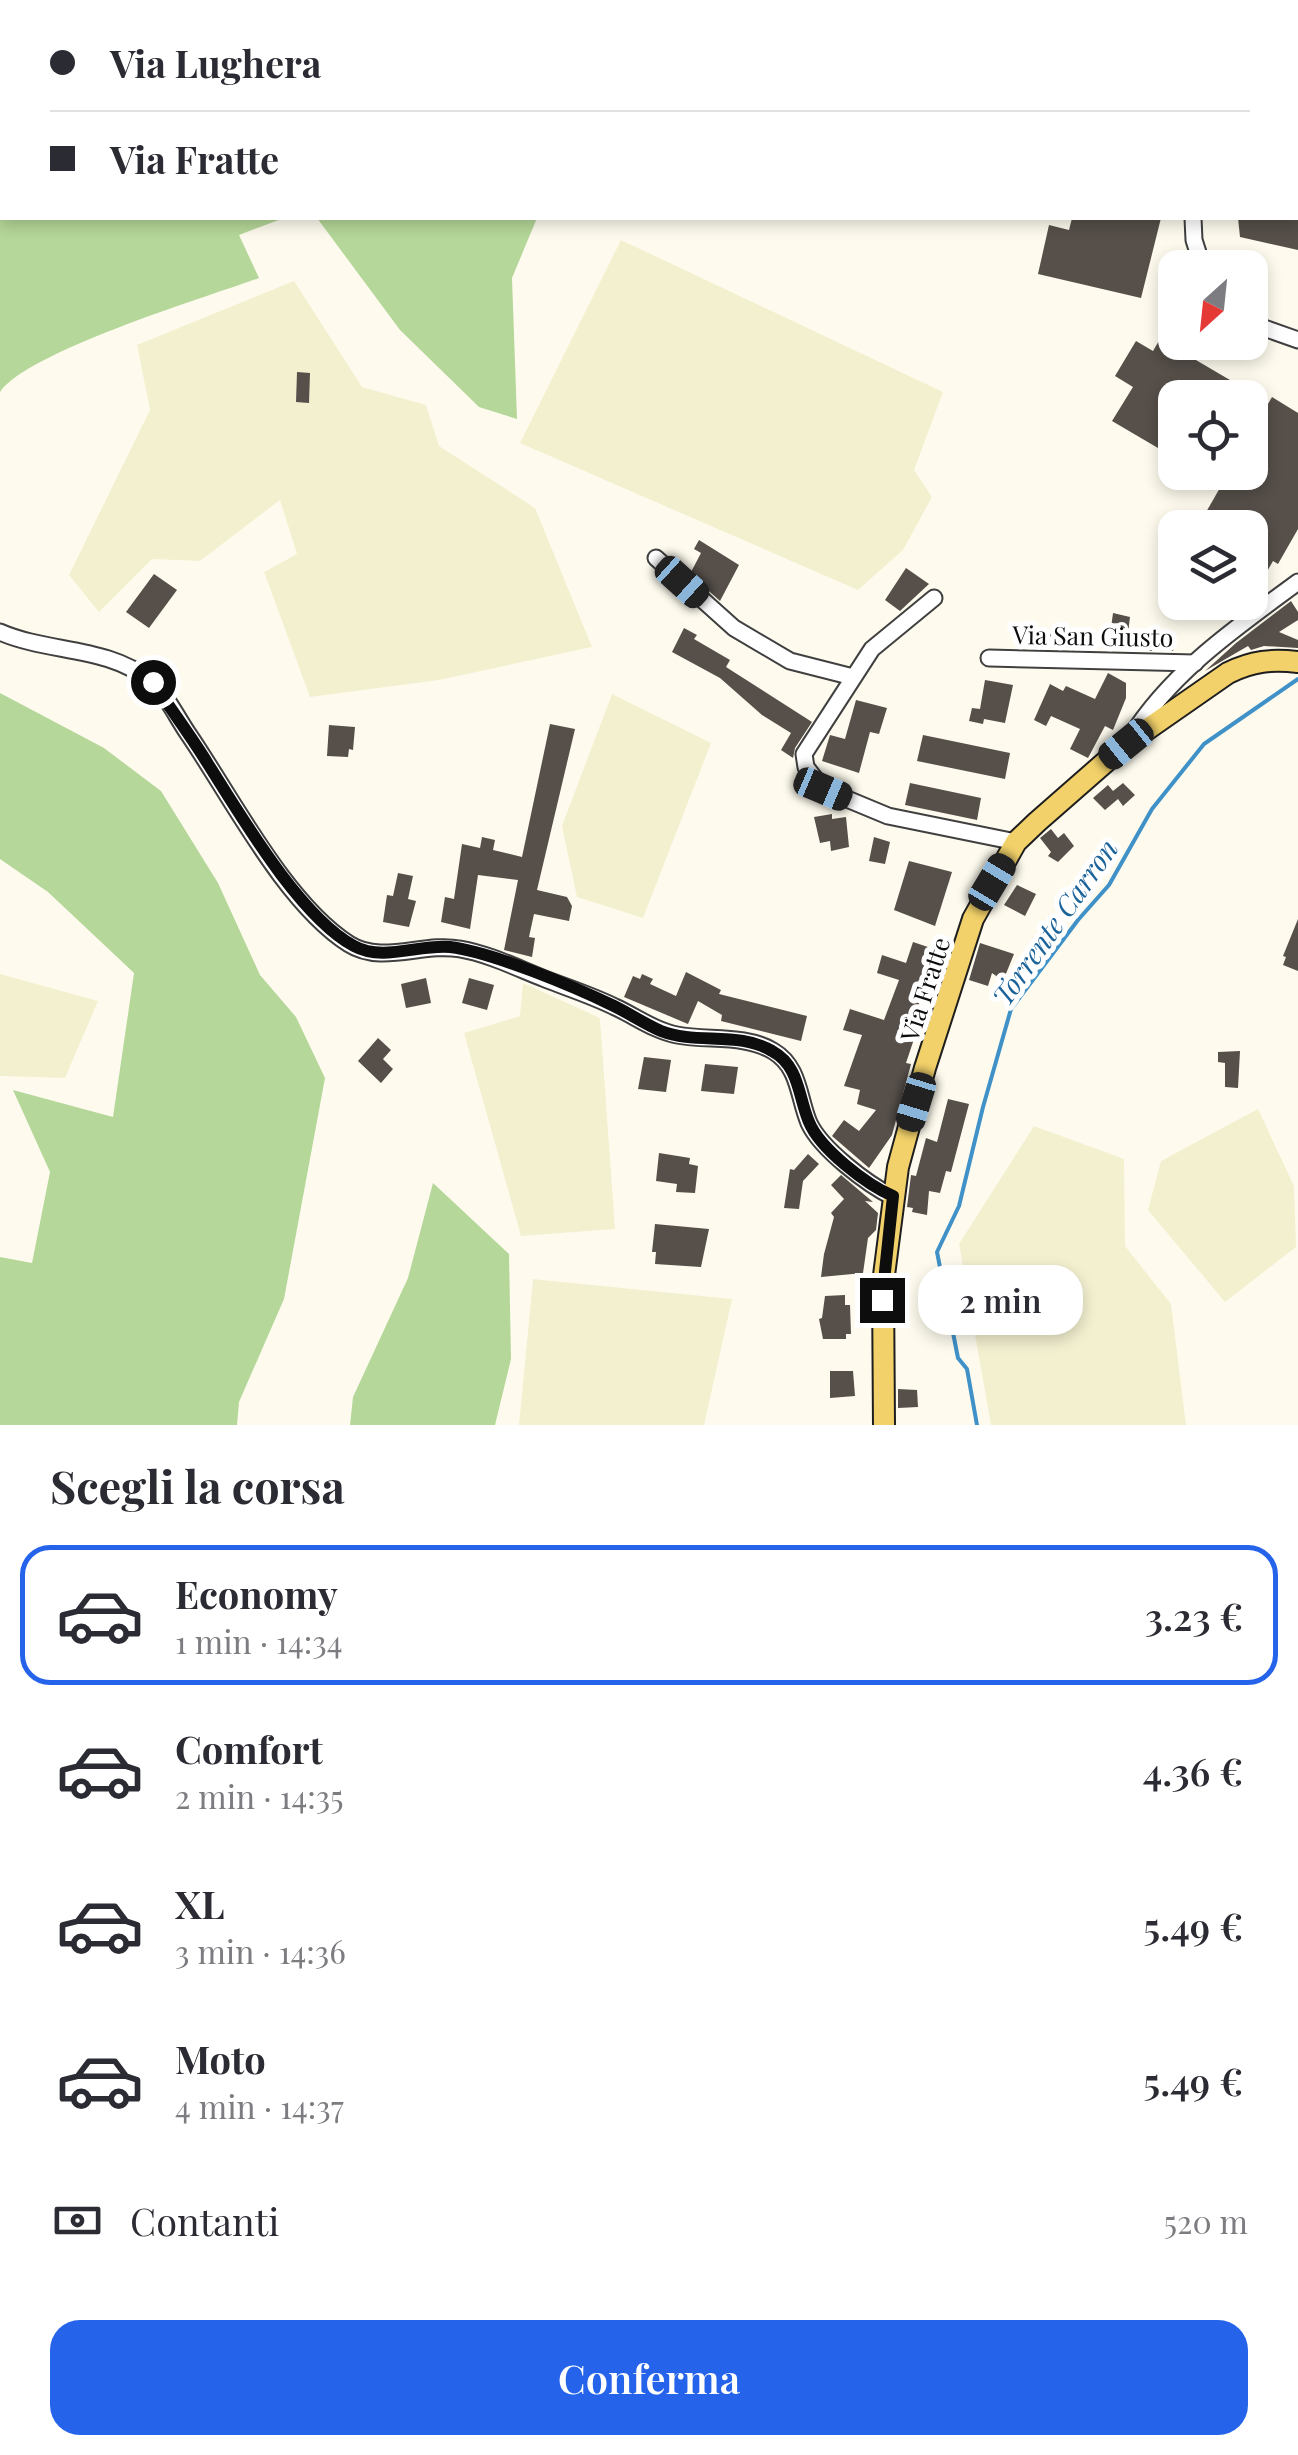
<!DOCTYPE html>
<html lang="it">
<meta charset="utf-8">
<style>
:root{--surface:#fff;--page:#f2f2f3;--text:#2b2b33;--muted:#7c7c81;--line:#e1e1e2;--accent:#2563eb}
body{margin:0;font-family:"Playfair Display",serif;background:var(--page);color:var(--text);height:100vh;display:flex;flex-direction:column;font-size:38px;white-space:nowrap}
*{box-sizing:border-box;margin:0}
p{font-size:32px;color:var(--muted)}
.icon{flex:none;width:55px;height:55px;fill:none;stroke:currentColor;stroke-width:2;stroke-linecap:round;stroke-linejoin:round}
.map{position:relative;height:1425px;overflow:hidden}
.details{display:flex;flex-direction:column;background:var(--surface);flex:1}
.details>*{flex:none}
.hud{position:absolute;left:0px;top:0px;width:1300px;height:220px;box-shadow:0 5px 15px #0003;display:grid;align-content:center;height:220px;padding:0 50px;background:var(--surface)}
.needle{width:65px;rotate:207deg}
.tools{position:absolute;left:1158px;top:250px;display:grid;gap:20px}
.tools a{display:grid;place-items:center;width:110px;height:110px;border-radius:20px;background:var(--surface);box-shadow:0 5px 15px #0003;font-size:50px}
.end{position:absolute;width:45px;height:45px;margin:-22px;border:12px solid #0d0d0d;background:#fff;box-shadow:0 0 0 5px #fff}
.from{border-radius:50%}
.bubble{position:absolute;height:70px;border-radius:30px;background:var(--surface);box-shadow:0 5px 15px #0003;font-size:32px;font-weight:600;line-height:70px;text-align:center}
.car{position:absolute;width:30px;height:60px;margin:-30px -15px;border-radius:12px;box-shadow:0 0 8px 2px #0007;background:linear-gradient(#222 24%,#8ab4d8 0 40%,#222 0 76%,#8ab4d8 0 86%,#222 0)}
.hud b{display:flex;align-items:center;gap:35px;height:95px;font-size:38px}
.hud b+b{border-top:2px solid var(--line)}
.hud i{width:25px;height:25px;background:var(--text)}
ul{padding:0;list-style:none}
li{display:flex;align-items:center;gap:30px;height:140px;margin:0 20px 15px;padding:0 30px;border:5px solid transparent;border-radius:30px}
li div{flex:1}
li b{display:block;font-size:38px}
li em{font-style:normal;font-weight:600}
li.selected{border-color:var(--accent)}
li>.icon{width:90px;height:90px;stroke-width:1.5}
h2{padding:0 50px;font-size:45px;line-height:120px}
.pay{display:flex;align-items:center;gap:25px;height:110px;padding:0 50px;font-size:38px}
.pay p{margin-inline-start:auto}
.cta{display:flex;gap:20px;margin-top:auto;padding:20px 50px}
.cta a{flex:1;height:115px;border-radius:30px;background:var(--accent);color:#fff;font-size:40px;font-weight:600;line-height:115px;text-align:center}
.map>svg:first-child{display:block}
</style>
<div class="map">
<svg width="1298" height="1425" viewBox="0 0 1298 1425">
<rect width="100%" height="100%" fill="#fefbee"/>
<g fill="#f3f0d0">
<polygon points="621,240 943,392 914,470 932,497 903,550 858,590 520,443"/>
<polygon points="294,281 362,387 426,405 439,446 535,508 592,647 439,680 310,697 264,572 297,554 280,500 200,561 152,559 99,612 69,575 150,410 137,345"/>
<polygon points="612,694 711,743 643,918 577,897 562,826"/>
<polygon points="0,974 98,1001 65,1078 0,1076"/>
<polygon points="523,983 600,1018 615,1229 521,1236 464,1033 520,1016"/>
<polygon points="1258,1109 1294,1186 1296,1247 1225,1302 1148,1210 1161,1161"/>
<polygon points="1034,1126 1124,1159 1125,1246 1171,1304 1186,1425 991,1425 959,1244"/>
<polygon points="533,1279 732,1299 704,1425 519,1425"/>
</g>
<g fill="#b5d799">
<path d="M 0,0 L 494,0 L 496,2 L 2,2 L 2,218 L 284,218 L 239,235 L 259,278 C 204,298 29,351 0,392 Z"/>
<polygon points="317,218 537,218 512,278 517,419 479,407 400,330"/>
<polygon points="0,693 104,748 161,791 218,883 260,975 296,1017 325,1078 284,1299 239,1402 237,1425 0,1425 0,1257 32,1263 50,1172 13,1090 113,1117 134,973 48,892 0,859"/>
<polygon points="433,1183 509,1254 511,1359 495,1425 350,1425 353,1397 408,1278"/>
</g>
<g fill="none" stroke-linecap="round" stroke-linejoin="round">
<polyline stroke="#3f91c7" stroke-width="4" points="977,1425 967,1369 958,1358 937,1252 959,1206 983,1107 1011,1009 1078,920 1109,885 1152,809 1204,744 1298,679"/>
</g>
<g fill="#564f4a">
<polygon points="1072,218 1161,218 1141,298 1038,274 1049,225 1069,230"/>
<polygon points="1238,218 1298,218 1298,250 1240,237"/>
<polygon points="1160,339 1230,380 1220,398 1175,398 1175,458 1112,421 1133,387 1115,376 1136,341 1153,351"/>
<polygon points="297,372 310,373 309,403 296,402"/>
<polygon points="1272,397 1298,413 1298,529 1278,564 1273,561 1250,601 1250,528 1197,528 1229,472 1250,472 1250,435"/>
<polygon points="699,540 739,565 720,601 690,574 701,553 694,549"/>
<polygon points="906,568 929,584 900,611 885,600"/>
<polygon points="154,574 177,590 149,628 126,612"/>
<polygon points="1291,601 1298,612 1298,620 1279,632 1298,640 1298,648 1264,646 1251,650 1248,646 1205,671 1236,643"/>
<polygon points="1113,613 1130,617 1126,650 1108,650"/>
<polygon points="684,628 697,635 694,639 730,660 726,667 812,722 795,748 793,758 781,750 791,733 762,715 720,678 672,652"/>
<polygon points="1027,633 1053,634 1052,648 1026,648"/>
<polygon points="1154,633 1176,641 1173,651 1147,651"/>
<polygon points="1108,673 1126,683 1126,698 1113,730 1105,726 1088,758 1070,749 1080,729 1051,716 1046,726 1034,720 1050,684 1063,691 1066,686 1095,699"/>
<polygon points="985,680 1013,685 1005,723 984,719 983,724 969,721 972,708 980,709"/>
<polygon points="856,700 887,708 879,734 870,732 859,773 822,761 830,735 845,739"/>
<polygon points="550,724 575,729 537,890 567,897 572,906 569,921 534,914 529,937 535,938 532,957 504,950 518,880 478,875 470,929 441,922 445,897 454,899 462,844 480,848 482,837 495,840 493,850 522,857"/>
<polygon points="329,725 355,727 353,750 349,749 348,757 327,756"/>
<polygon points="923,735 1010,753 1005,779 917,761"/>
<polygon points="910,783 981,798 977,820 905,805"/>
<polygon points="1123,783 1135,795 1123,806 1118,799 1105,810 1093,798 1108,785 1113,791"/>
<polygon points="832,814 832,819 846,817 849,847 831,851 830,841 820,843 814,817"/>
<polygon points="1051,829 1058,838 1064,833 1074,846 1058,862 1048,856 1051,852 1040,838"/>
<polygon points="874,837 890,842 885,864 869,861"/>
<polygon points="909,861 952,872 935,926 894,910"/>
<polygon points="398,873 413,876 408,899 416,901 409,927 383,922 387,895 393,896"/>
<polygon points="1017,885 1036,894 1025,916 1004,905"/>
<polygon points="1298,919 1298,971 1283,965 1286,957 1283,956"/>
<polygon points="913,942 937,950 912,1025 918,1027 906,1063 911,1064 892,1135 869,1168 832,1136 844,1120 859,1131 876,1110 857,1104 860,1090 844,1086 862,1035 843,1030 850,1009 884,1020 899,980 877,973 882,955 906,963"/>
<polygon points="980,943 1014,954 1003,981 992,973 988,986 969,980"/>
<polygon points="686,972 721,990 719,994 807,1016 801,1041 721,1021 722,1015 698,1001 688,1024 624,997 633,976 640,979 642,974 653,979 650,984 676,996"/>
<polygon points="426,978 431,1003 406,1008 401,984"/>
<polygon points="469,978 494,985 487,1010 462,1003"/>
<polygon points="378,1038 391,1050 383,1059 393,1069 381,1083 358,1061"/>
<polygon points="1240,1051 1238,1088 1225,1087 1225,1063 1218,1062 1218,1052"/>
<polygon points="644,1057 671,1060 666,1092 638,1089"/>
<polygon points="705,1064 738,1067 734,1094 701,1091"/>
<polygon points="948,1099 969,1104 951,1172 946,1171 940,1193 929,1191 927,1215 912,1212 913,1208 907,1207 911,1175 916,1176 926,1138 937,1142"/>
<polygon points="659,1153 690,1158 689,1164 698,1166 695,1193 676,1192 677,1184 656,1181"/>
<polygon points="808,1154 819,1164 803,1181 799,1209 784,1208 790,1169 794,1170"/>
<polygon points="841,1175 873,1202 865,1201 878,1213 876,1230 868,1238 863,1273 821,1277 824,1254 834,1217 831,1213 844,1199 831,1185"/>
<polygon points="655,1224 709,1229 701,1267 655,1264 656,1252 652,1252"/>
<polygon points="845,1295 845,1305 850,1305 851,1334 846,1334 846,1339 823,1339 819,1319 822,1318 825,1296"/>
<polygon points="830,1371 853,1371 855,1396 830,1398"/>
<polygon points="898,1389 917,1390 918,1407 898,1408"/>
</g>
<g fill="none" stroke-linecap="round" stroke-linejoin="round">
<defs>
<g id="minor">
<polyline points="1193,218 1194,240 1203,268"/>
<polyline points="1250,323 1298,340"/>
<polyline points="656,558 734,628 790,661 853,677"/>
<polyline points="934,598 872,649 804,754 806,767 823,789 888,816 1016,842"/>
<path d="M 0,632 C 48,653 107,646 149,680 C 166,693 177,718 189,735 C 232,798 285,903 349,944 C 382,965 423,942 460,949 C 489,954 517,968 545,979 C 568,988 593,996 615,1007 C 635,1016 655,1031 677,1035 C 708,1041 745,1034 773,1051 C 800,1067 798,1097 809,1123 C 821,1149 867,1184 893,1197"/>
<polyline points="989,658 1195,663"/>
<path d="M 1130,738 C 1171,672 1237,627 1298,582"/>
</g>
<path id="major" d="M 884,1425 L 883,1283 L 898,1167 L 925,1068 L 973,919 L 1016,842 L 1037,822 L 1126,744 L 1228,673 C 1252,661 1272,659 1298,662"/>
</defs>
<use href="#minor" stroke="#404040" stroke-width="19"/>
<use href="#major" stroke="#1e1e1e" stroke-width="24"/>
<use href="#minor" stroke="#fff" stroke-width="15"/>
<use href="#major" stroke="#f2d16a" stroke-width="20"/>
</g>
<g fill="none" stroke-linecap="round" stroke-linejoin="round">
<path stroke="#0d0d0d" stroke-width="12" d="M 153,682 C 171,710 191,736 208,764 C 241,816 300,917 354,946 C 383,962 419,944 450,947 C 492,952 575,987 614,1006 C 630,1014 645,1024 661,1031 C 696,1045 739,1031 772,1051 C 800,1066 798,1097 809,1122 C 820,1149 867,1185 893,1196 L 882,1300"/>
</g>
<g text-anchor="middle" dominant-baseline="central" stroke-width="10" stroke-linejoin="round" paint-order="stroke">
<g font-size="25" fill="#0d0d0d" stroke="#fff">
<text transform="translate(1093 635) rotate(1)">Via San Giusto</text>
<text transform="translate(924 989) rotate(-72)">Via Fratte</text>
</g>
<g font-size="28" font-style="italic" fill="#1c639a" stroke="#fff">
<text transform="translate(1054 922) rotate(-55)">Torrente Carron</text>
</g>
</g>
</svg>
<div class="tools">
<a><svg class="needle" viewBox="-14 -14 28 28"><path d="M0-13l5 13h-10z" fill="#e53935"/><path d="M0 13l5-13h-10z" fill="#7c7c81"/></svg></a>
<a><svg class="icon" aria-label="locate" viewBox="0 0 24 24"><circle cx="12" cy="12" r="6"/><path d="M12 2v4M12 18v4M2 12h4M18 12h4"/></svg></a>
<a><svg class="icon" aria-label="layers" viewBox="0 0 24 24"><path d="M12 4l9 5-9 5-9-5zM3 14l9 5 9-5"/></svg></a>
</div>
<i class="end from" style="left:153px;top:682px"></i>
<i class="end" style="left:882px;top:1300px"></i>
<div class="bubble" style="left:918px;top:1265px;width:165px">2 min</div>
<i class="car" style="left:682px;top:582px;rotate:132deg"></i>
<i class="car" style="left:1126px;top:744px;rotate:231deg"></i>
<i class="car" style="left:823px;top:789px;rotate:113deg"></i>
<i class="car" style="left:992px;top:882px;rotate:31deg"></i>
<i class="car" style="left:916px;top:1102px;rotate:197deg"></i>
<div class="hud">
<b><i class="from"></i>Via Lughera</b>
<b><i></i>Via Fratte</b>
</div>
</div>
<section class="details">
<h2>Scegli la corsa</h2>
<ul>
<li class="selected"><svg class="icon" aria-label="car" viewBox="0 0 24 24"><path d="M5 17H2v-5l4-1 3-4h7l3 4 3 1v5h-3M9 17h6M6 11h13"/><circle cx="7" cy="17" r="2"/><circle cx="17" cy="17" r="2"/></svg><div><b>Economy</b><p>1 min · 14:34</p></div><em>3.23 €</em></li>
<li><svg class="icon" aria-label="car" viewBox="0 0 24 24"><path d="M5 17H2v-5l4-1 3-4h7l3 4 3 1v5h-3M9 17h6M6 11h13"/><circle cx="7" cy="17" r="2"/><circle cx="17" cy="17" r="2"/></svg><div><b>Comfort</b><p>2 min · 14:35</p></div><em>4.36 €</em></li>
<li><svg class="icon" aria-label="car" viewBox="0 0 24 24"><path d="M5 17H2v-5l4-1 3-4h7l3 4 3 1v5h-3M9 17h6M6 11h13"/><circle cx="7" cy="17" r="2"/><circle cx="17" cy="17" r="2"/></svg><div><b>XL</b><p>3 min · 14:36</p></div><em>5.49 €</em></li>
<li><svg class="icon" aria-label="car" viewBox="0 0 24 24"><path d="M5 17H2v-5l4-1 3-4h7l3 4 3 1v5h-3M9 17h6M6 11h13"/><circle cx="7" cy="17" r="2"/><circle cx="17" cy="17" r="2"/></svg><div><b>Moto</b><p>4 min · 14:37</p></div><em>5.49 €</em></li>
</ul>
<div class="pay"><svg class="icon" aria-label="cash" viewBox="0 0 24 24"><path d="M3 7h18v10H3z"/><circle cx="12" cy="12" r="2"/></svg>Contanti<p>520 m</p></div>
<div class="cta"><a>Conferma</a></div>
</section>
